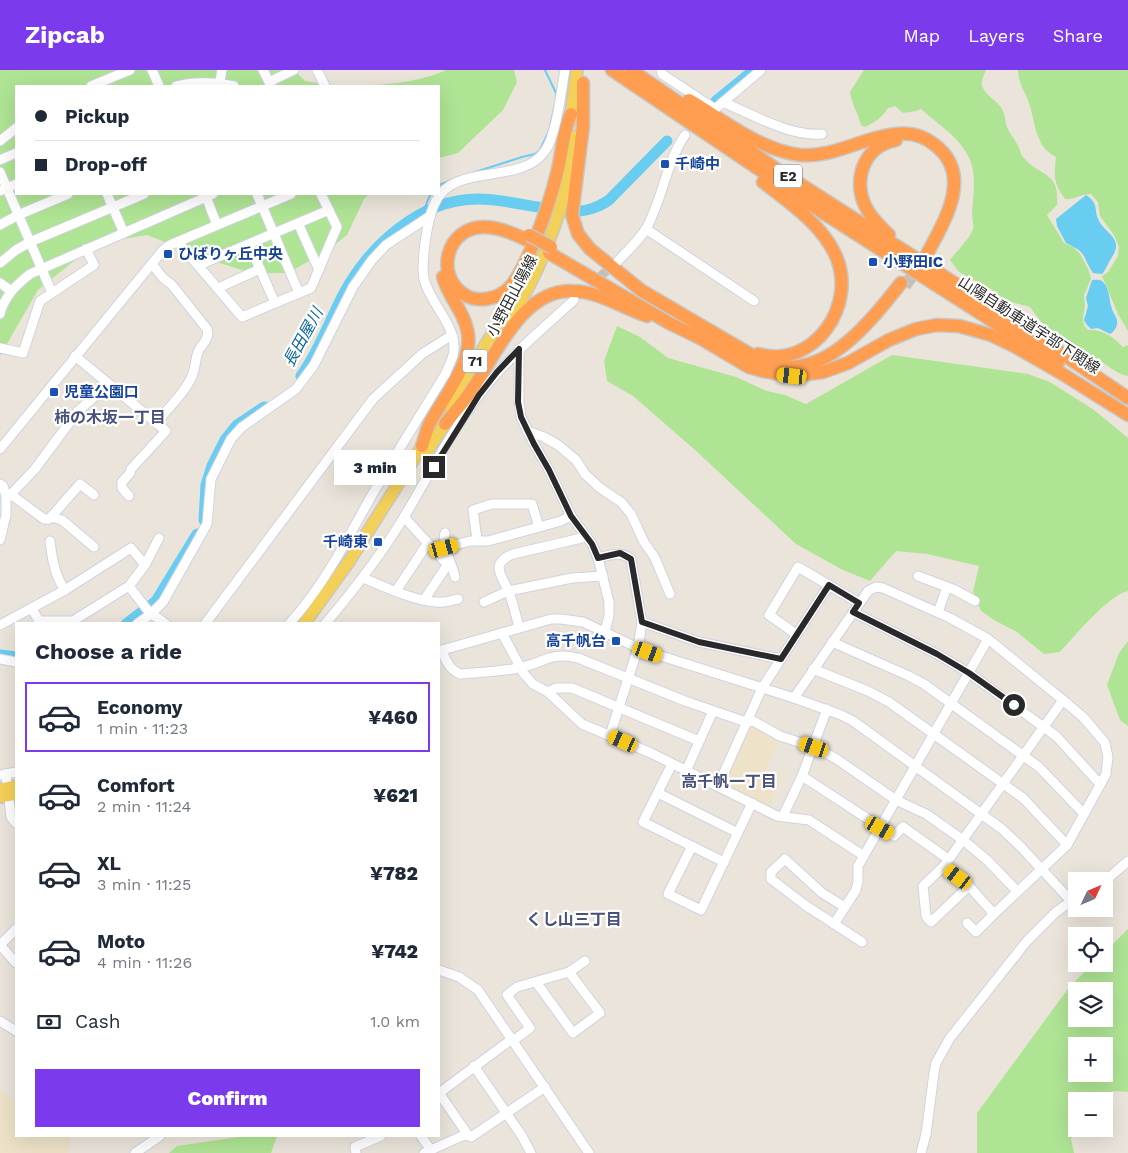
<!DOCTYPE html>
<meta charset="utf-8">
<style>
:root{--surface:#fff;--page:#f2f2f3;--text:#1f2937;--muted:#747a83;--line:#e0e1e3;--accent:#7c3aed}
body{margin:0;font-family:"Work Sans","Noto Sans JP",sans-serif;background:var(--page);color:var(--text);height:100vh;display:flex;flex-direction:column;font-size:19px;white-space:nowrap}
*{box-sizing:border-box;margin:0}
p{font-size:16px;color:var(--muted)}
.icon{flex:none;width:28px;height:28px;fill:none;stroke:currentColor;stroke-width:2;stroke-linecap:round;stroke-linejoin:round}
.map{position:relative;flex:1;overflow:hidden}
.drawer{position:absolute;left:15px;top:552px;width:425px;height:515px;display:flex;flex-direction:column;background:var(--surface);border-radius:0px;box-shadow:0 5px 20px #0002}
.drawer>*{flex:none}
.top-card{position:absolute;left:15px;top:15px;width:425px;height:110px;border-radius:0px;box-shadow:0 5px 20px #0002;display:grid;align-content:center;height:110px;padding:0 20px;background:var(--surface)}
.needle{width:32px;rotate:46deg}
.tools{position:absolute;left:1068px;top:802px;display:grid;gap:10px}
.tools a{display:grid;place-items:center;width:45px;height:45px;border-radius:0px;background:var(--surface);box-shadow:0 5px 20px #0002;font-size:25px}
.end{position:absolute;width:22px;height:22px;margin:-11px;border:6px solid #292929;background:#fff;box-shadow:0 0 0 2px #fff}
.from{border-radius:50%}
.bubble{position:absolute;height:35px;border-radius:0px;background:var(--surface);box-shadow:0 5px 20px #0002;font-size:16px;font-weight:800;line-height:35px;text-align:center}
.car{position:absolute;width:15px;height:30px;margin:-15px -8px;border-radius:6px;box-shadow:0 0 4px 1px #0007;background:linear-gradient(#f5c518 24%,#345 0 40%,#f5c518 0 76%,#345 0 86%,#f5c518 0)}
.top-card b{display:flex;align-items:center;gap:18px;height:48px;font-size:19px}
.top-card b+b{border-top:1px solid var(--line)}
.top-card i{width:12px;height:12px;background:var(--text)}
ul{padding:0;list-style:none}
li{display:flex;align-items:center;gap:15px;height:70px;margin:0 10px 8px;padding:0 10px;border:2px solid transparent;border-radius:0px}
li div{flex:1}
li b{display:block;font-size:19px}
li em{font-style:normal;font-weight:800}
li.active{border-color:var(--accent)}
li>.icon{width:45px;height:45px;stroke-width:1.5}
h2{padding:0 20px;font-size:22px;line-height:60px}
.pay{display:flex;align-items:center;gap:12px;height:55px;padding:0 20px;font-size:19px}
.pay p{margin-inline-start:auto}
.primary-button{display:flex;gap:10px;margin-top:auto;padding:10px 20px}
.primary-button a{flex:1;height:58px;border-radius:0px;background:var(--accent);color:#fff;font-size:20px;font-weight:800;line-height:58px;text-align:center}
header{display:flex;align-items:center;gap:30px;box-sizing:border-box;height:70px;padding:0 25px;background:var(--accent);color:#fff}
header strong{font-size:24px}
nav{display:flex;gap:28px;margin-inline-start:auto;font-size:18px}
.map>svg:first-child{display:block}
</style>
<header>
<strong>Zipcab</strong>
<nav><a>Map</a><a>Layers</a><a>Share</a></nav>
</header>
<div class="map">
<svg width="1128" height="1083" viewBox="0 0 1128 1083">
<rect width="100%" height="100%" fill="#ebe4da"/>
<g fill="#eee2c8">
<polygon points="751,653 779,668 766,700 782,708 769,738 723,714 748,656"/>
<polygon points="0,1019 13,1030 16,1047 16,1066 65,1066 71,1068 68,1083 0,1083"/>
</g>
<g fill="#afe494" fill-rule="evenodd">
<polygon points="0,0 294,0 305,11 333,16 16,16 16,124 369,124 364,129 347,165 328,180 288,203 251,203 220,193 147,165 117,170 90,178 38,220 0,286"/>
<path d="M 446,0 L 514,0 L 517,12 L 503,40 L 458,83 L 439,88 L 439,16 L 348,16 C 380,15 416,14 446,0 Z"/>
<path d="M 864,0 L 986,0 C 984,5 981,10 982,15 C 984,25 997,30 1002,39 C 1005,44 1005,51 1007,57 C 1010,64 1014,68 1017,74 C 1020,78 1020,84 1024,88 C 1039,107 1060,100 1057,135 L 1047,145 L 1064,173 L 1073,177 L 1081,185 L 1089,201 L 1091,209 L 1084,225 L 1085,236 L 1083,248 L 1084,255 L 1088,260 C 1102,259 1114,267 1123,277 L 1128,275 L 1128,306 C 1116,304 1108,295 1097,289 C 1092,286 1085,285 1079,282 C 1060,274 1041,253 1030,237 L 1007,231 L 991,219 L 959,202 L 950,190 C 956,182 970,168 973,159 C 974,155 972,148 972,144 C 973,123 978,103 967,84 C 957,65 936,53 921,39 L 916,41 L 903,43 L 895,36 L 888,38 C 882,48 875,52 865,57 L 861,55 C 858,43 852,35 850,22 Z"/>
<path d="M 1018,0 L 1128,0 L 1128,261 L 1118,244 L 1102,206 L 1108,202 L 1118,186 L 1119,177 L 1114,165 L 1100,146 L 1098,132 L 1091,124 C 1081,124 1074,130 1065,129 C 1053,113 1054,105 1056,87 C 1053,85 1049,83 1046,80 C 1035,68 1034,48 1029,33 C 1025,21 1018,13 1018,0 Z"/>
<path d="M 617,256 L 640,267 L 668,288 L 736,307 L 767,321 L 785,325 L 806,334 L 892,285 L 1028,304 L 1050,312 L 1094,340 L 1128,368 L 1128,521 C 1107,526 1076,565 1060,582 L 1044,584 L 1017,562 L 994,550 L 981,541 L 973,522 L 979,496 L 927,484 L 896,481 L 870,511 L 841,499 L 796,474 L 694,379 L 633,326 L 607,311 L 604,291 Z"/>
<polygon points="1128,571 1128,656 1120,650 1107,615 1119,583"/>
<path d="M 1128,859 L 1128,1022 L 1113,1021 L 1099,1031 L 1076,1031 L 1077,1059 L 1071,1069 L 1074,1083 L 977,1083 L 977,1043 L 1070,916 L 1093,894 L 1104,894 L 1104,883 ZM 1104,921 L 1104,949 L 1076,949 L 1076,921 ZM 1104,976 L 1104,1004 L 1076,1004 L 1076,976 Z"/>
<polygon points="245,1066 277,1066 271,1083 169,1083 177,1076"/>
</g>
<g fill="#69ccf1">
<path d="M 1086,125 C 1100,135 1093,139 1099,151 C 1102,157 1108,161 1112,166 C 1118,174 1117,179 1112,187 C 1108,193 1107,198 1102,204 L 1093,203 C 1081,185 1089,184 1066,173 L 1057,156 L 1056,149 Z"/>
<path d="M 1092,210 C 1096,210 1100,209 1103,212 C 1110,219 1109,231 1112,239 C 1113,243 1116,246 1117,250 C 1118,256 1115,261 1110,264 L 1098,258 L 1091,259 L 1087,255 L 1084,250 L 1088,236 L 1086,228 Z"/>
</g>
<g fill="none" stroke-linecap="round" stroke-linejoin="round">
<g stroke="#69ccf1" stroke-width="2">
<polyline points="469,104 522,87 535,84 540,80 549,61 556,30 556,23 545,0"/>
<polyline points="439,115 462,106"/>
<path d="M 422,143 C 426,137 427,130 431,124"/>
</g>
<g stroke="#69ccf1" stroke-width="11">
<polyline points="716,31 754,0"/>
<path d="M 563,142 C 581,142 595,140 609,130 L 667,71"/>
<path d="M 301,306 C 319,281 329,252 343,225 C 369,176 420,129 478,129 C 498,129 518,134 538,137"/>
<polyline points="204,450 206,415 212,396 225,370 237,355 264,337"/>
<polyline points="126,554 156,531 197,464"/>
<polyline points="0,585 16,587"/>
</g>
<polyline stroke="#c4bfb7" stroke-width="9" stroke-dasharray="9 4.5" stroke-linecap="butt" points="580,225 615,193"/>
<polyline stroke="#c4bfb7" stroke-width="12" stroke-dasharray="12 6" stroke-linecap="butt" points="905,216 921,193"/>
<defs>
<g id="minor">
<polyline points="152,0 159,16"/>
<polyline points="263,0 271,16"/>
<polyline points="317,0 325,16"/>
<polyline points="661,0 662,4 715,39 761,0"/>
<polyline points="269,12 294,0"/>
<polyline points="91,16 130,0"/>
<path d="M 176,16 C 196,11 214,12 234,16"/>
<polyline points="219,16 222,0"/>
<path d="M 723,32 C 751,44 791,67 822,64"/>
<polyline points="0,71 16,58"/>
<polyline points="0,90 16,83"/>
<polyline points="0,102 52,223"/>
<polyline points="0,121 16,114"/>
<polyline points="107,124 124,163"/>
<polyline points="205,124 217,155"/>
<polyline points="257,124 299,223"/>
<polyline points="298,153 319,200"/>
<polyline points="0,155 18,145 68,124"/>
<polyline points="646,159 754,231"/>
<polyline points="178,172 242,247 311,218 337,157 321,124"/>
<polyline points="249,174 275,233"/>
<path d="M 617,192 C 627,181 640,170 647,157 C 663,127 666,93 685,65"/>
<polyline points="0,193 16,180 30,172 144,124"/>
<path d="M 152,194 L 163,208 L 172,215 L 207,259 C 210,269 203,272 199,280 C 195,287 196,298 192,306 C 185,323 168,338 157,352"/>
<polyline points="199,195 329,140"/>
<polyline points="0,213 11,221"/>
<polyline points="218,218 260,199"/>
<path d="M 0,244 C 4,227 16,215 30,204 L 213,124"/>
<polyline points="0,278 23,283 40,231 94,195 86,179"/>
<polyline points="519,279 519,332 521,347 534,374 549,400 571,446 592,474 598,488 609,532 609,545 605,562"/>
<polyline points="75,286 166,361 131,399 130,403 122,412 122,418 129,426"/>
<polyline points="527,361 544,367 558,375 576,390 585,404 600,418 621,432 631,444 644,472 655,488 670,524"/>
<polyline points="0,379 163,180 170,175 291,124"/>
<polyline points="0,414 3,416 6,426 13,426 44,449 49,449 51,447 80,414 94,425"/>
<polyline points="51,447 62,450 94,477"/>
<polyline points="404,447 446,493 446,497 424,530"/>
<path d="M 445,463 C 441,480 452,491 455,507"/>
<polyline points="0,470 6,445 6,426 12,423 35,399 78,341 94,327 106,312"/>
<polyline points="477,470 473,440 492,434 532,434 539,457"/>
<path d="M 50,471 C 52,488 55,507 65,520"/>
<polyline points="444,478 470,471 488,471 561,451 571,446"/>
<path d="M 598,488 C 610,485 621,481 631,489 L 642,552 L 638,578 L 610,665"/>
<polyline points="145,495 159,468"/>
<polyline points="918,506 955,520 975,531"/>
<path d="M 363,508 C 383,516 420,534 442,532 C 447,532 453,530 458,529"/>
<polyline points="396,521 427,474"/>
<polyline points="484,532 508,521 572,508 603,506"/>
<polyline points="32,539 39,551 73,551 129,516"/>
<polyline points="853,542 937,584 969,603 1056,666 1100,714"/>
<polyline points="938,542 947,517"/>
<polyline points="642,552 699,572 781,589"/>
<polyline points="137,554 151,544 163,532 207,454 211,409 231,369 242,357 296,319 314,295 353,217 372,190 386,175 430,146"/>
<polyline points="205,554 373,329 422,284 452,265"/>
<path d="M 289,554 C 324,516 347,469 372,425 C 396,384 421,344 446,303 C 448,297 451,292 453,286 C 460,257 430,235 424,209 C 421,193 427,150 434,135 C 452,90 520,117 545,81 C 557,64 561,21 565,0"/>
<path d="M 325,554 C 354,520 381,485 404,447 C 429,406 450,362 480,324 C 507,288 541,260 574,230"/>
<polyline points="0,555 65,520 131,478 145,495 129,516 149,542 166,554"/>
<path d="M 519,558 C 516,545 513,532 508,520 C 505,513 499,505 499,497 C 500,491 507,486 513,484 L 586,467"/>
<polyline points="502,563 524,604 533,614 548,622 582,654 651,683 777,746 809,750 864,786"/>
<polyline points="796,564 769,545 798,497 859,533"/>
<polyline points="832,572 909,606 924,614 1039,697 1084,744"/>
<path d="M 442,580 C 445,590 450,600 460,604 C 479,602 499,602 518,598 C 543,594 549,581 578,588 L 685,631 L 746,652 L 753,651 L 780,666 L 814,677 L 835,688 L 896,730 L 926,744 L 963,770 L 987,790 L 1017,821"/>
<polyline points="439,581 551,549 561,549 583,552 638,578 658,585 794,628 841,645 853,651 1002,759 1021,777 1071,831"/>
<polyline points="0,589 16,592"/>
<polyline points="813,599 868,621 889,632 1023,728 1067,775"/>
<polyline points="548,622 556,618 572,618 699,671"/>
<polyline points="794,628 868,521 876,517 883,518 950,548 988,569 1063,630 1084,648 1105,673 1108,687 1106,704 1067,775 994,844 969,816 944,796"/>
<polyline points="672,694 643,752 724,792"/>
<polyline points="686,701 713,641"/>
<polyline points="6,704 11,747 16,753"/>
<polyline points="0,705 16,702"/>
<polyline points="802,706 894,766 903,757 948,789"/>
<polyline points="718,716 762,618 829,515"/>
<polyline points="658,723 738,763"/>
<polyline points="783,746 802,706 827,639"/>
<polyline points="692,776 668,824 701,840 752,733"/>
<polyline points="1104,812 1128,791"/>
<polyline points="969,816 931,852 926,846 923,816 944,796 1063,630"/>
<polyline points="845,837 822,823 785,789 771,802 771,809 805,835 862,872"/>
<polyline points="967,853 976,862 994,844"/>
<polyline points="834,854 856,820 858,812 858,796 988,569"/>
<polyline points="0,875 16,893"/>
<polyline points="0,875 16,859"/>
<polyline points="439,900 459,907 478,920 589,1083"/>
<polyline points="536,912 573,963 600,943 569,902"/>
<polyline points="0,951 16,961"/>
<polyline points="513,971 530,958 507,925 517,917 569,902 585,891"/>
<polyline points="474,996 522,1066 531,1083"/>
<polyline points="439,1023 512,969"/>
<polyline points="439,1023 468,1065"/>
<polyline points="421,1066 431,1080"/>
<polyline points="135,1083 160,1066"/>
<polyline points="356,1083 355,1077 381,1066"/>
<polyline points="424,1083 462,1066 468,1065 471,1067 545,1017"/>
<polyline points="921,1083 926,1064 934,1003 936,993 950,968 1027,871 1056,842 1076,828"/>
</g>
<g id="major">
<polyline points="570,51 577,0"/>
<path d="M 510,250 C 544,194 567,131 576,66"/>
<polyline points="448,335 501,250 532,191"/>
<polyline points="425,385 450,346"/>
<polyline points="304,554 348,493 426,370"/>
<polyline points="0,719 16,716"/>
<polyline points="0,727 16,724"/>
</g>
<g id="highway">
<polyline points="612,0 825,144 1058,293"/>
<polyline points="631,0 772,96 1012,250 1128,328"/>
<path d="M 583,13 L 583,56 L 572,145 L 578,164 L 590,179 L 642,221 L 762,291 C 821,317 869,253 901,213"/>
<path d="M 689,30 C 723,50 760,80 800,85 C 834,88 863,67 896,64 C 910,62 924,66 935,75 C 974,105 944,152 927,184"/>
<path d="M 889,165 C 882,158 873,150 868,141 C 851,114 862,76 896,70"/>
<path d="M 527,170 C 513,163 499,157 484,157 C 446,157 434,206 465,225 C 478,233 497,229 508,219 C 526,202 550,132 556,107 C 562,86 562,64 571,44"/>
<polyline points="549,183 669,253 700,268 749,297 763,301 792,306 823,302 848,293 889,270 916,259 937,255 959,256 991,265 1014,276 1061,303 1128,345"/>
<path d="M 758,284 C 814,300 859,234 835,184 C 821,154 789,132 763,112"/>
<path d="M 445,354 C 454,342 465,331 473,318 C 496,284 523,219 572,221 C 598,221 623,238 647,246"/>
<path d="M 422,376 C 424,370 426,363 428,357 C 441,329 476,291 467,259 C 463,240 448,226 443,207"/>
</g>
</defs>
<use href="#minor" stroke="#cfd2e2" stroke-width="11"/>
<use href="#major" stroke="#c7c7c7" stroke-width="14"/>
<use href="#highway" stroke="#c7c7c7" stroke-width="15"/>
<use href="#minor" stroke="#fff" stroke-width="9"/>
<use href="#major" stroke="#f3d057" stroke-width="11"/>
<use href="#highway" stroke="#ff9e51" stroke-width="12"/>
<defs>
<polyline id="highway-bridge" points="529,165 551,177"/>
</defs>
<use href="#highway-bridge" stroke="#c7c7c7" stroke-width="15" stroke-linecap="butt"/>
<use href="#highway-bridge" stroke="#ff9e51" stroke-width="12"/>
</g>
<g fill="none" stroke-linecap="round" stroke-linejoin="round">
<polyline stroke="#292929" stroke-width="6" points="434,397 479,325 497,302 519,279 518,332 521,347 534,374 549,400 571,446 592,474 598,488 620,483 631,489 642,552 699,572 781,589 829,515 859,533 853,542 937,584 969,603 1014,635"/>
</g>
<g fill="#1a4fb4" stroke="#fff" stroke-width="2">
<rect x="660" y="89" width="10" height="10" rx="2.5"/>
<rect x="163" y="179" width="10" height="10" rx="2.5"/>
<rect x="868" y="187" width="10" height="10" rx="2.5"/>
<rect x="49" y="317" width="10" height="10" rx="2.5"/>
<rect x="373" y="467" width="10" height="10" rx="2.5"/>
<rect x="611" y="566" width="10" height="10" rx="2.5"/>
</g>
<g text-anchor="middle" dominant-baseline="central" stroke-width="4.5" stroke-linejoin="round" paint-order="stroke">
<g fill="#fff" stroke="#696969" stroke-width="1">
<rect x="774" y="94.5" width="28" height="23" rx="4"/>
<rect x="462.5" y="279.5" width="25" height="23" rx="4"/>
</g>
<g font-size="14" font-weight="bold" fill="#292929">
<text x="788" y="106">E2</text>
<text x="475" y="291">71</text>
</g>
<g font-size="15" font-weight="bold" fill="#164399" stroke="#fff" text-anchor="start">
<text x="675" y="94">千崎中</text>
<text x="178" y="184">ひばりヶ丘中央</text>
<text x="883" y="192">小野田IC</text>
<text x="64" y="322">児童公園口</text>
<text x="368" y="472" text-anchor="end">千崎東</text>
<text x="606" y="571" text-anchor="end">高千帆台</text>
</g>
<g font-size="15" fill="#292929" stroke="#fff">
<text transform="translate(512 226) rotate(-62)">小野田山陽線</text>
<text transform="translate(1029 255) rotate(33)">山陽自動車道宇部下関線</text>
</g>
<g font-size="16" font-style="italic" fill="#0a689b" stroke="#fff">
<text transform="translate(303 267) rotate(-61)">長田屋川</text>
</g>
<g font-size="16" font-weight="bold" fill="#48517a" stroke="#fff">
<text x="110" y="347">柿の木坂一丁目</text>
<text x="729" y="711">高千帆一丁目</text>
<text x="574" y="849">くし山三丁目</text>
</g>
</g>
</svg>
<div class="tools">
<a><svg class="needle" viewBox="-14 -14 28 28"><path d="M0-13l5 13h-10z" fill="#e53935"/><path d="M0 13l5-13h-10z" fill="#747a83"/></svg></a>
<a><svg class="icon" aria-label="locate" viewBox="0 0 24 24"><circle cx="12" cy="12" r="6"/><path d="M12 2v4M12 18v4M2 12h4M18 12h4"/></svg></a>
<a><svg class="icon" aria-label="layers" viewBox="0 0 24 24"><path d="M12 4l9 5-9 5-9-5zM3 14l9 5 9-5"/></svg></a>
<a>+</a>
<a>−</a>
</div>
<i class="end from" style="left:1014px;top:635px"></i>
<i class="end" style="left:434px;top:397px"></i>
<div class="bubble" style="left:334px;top:380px;width:82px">3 min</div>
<i class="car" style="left:792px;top:306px;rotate:276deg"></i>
<i class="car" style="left:444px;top:478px;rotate:75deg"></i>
<i class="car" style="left:648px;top:582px;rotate:110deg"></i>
<i class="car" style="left:623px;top:671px;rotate:294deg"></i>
<i class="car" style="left:814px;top:677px;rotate:289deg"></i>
<i class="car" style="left:880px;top:758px;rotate:120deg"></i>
<i class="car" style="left:958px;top:807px;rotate:307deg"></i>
<div class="top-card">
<b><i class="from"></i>Pickup</b>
<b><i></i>Drop-off</b>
</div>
<section class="drawer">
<h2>Choose a ride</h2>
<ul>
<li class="active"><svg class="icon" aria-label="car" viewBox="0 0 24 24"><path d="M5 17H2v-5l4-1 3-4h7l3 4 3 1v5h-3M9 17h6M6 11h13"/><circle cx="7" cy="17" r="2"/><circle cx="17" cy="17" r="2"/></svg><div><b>Economy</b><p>1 min · 11:23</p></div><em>¥460</em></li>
<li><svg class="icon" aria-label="car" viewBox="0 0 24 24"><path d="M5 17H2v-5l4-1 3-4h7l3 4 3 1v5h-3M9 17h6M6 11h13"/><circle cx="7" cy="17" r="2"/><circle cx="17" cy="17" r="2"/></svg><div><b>Comfort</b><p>2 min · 11:24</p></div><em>¥621</em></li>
<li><svg class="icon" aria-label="car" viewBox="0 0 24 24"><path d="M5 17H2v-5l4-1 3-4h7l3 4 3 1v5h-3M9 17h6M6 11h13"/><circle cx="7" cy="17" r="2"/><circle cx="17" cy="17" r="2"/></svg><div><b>XL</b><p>3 min · 11:25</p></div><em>¥782</em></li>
<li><svg class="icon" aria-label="car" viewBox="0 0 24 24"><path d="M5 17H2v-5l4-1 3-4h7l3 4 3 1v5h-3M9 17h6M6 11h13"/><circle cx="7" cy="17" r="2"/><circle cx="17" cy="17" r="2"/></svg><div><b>Moto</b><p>4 min · 11:26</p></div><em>¥742</em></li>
</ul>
<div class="pay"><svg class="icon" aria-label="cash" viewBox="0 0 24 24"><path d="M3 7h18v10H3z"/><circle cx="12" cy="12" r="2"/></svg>Cash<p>1.0 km</p></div>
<div class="primary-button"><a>Confirm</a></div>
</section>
</div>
